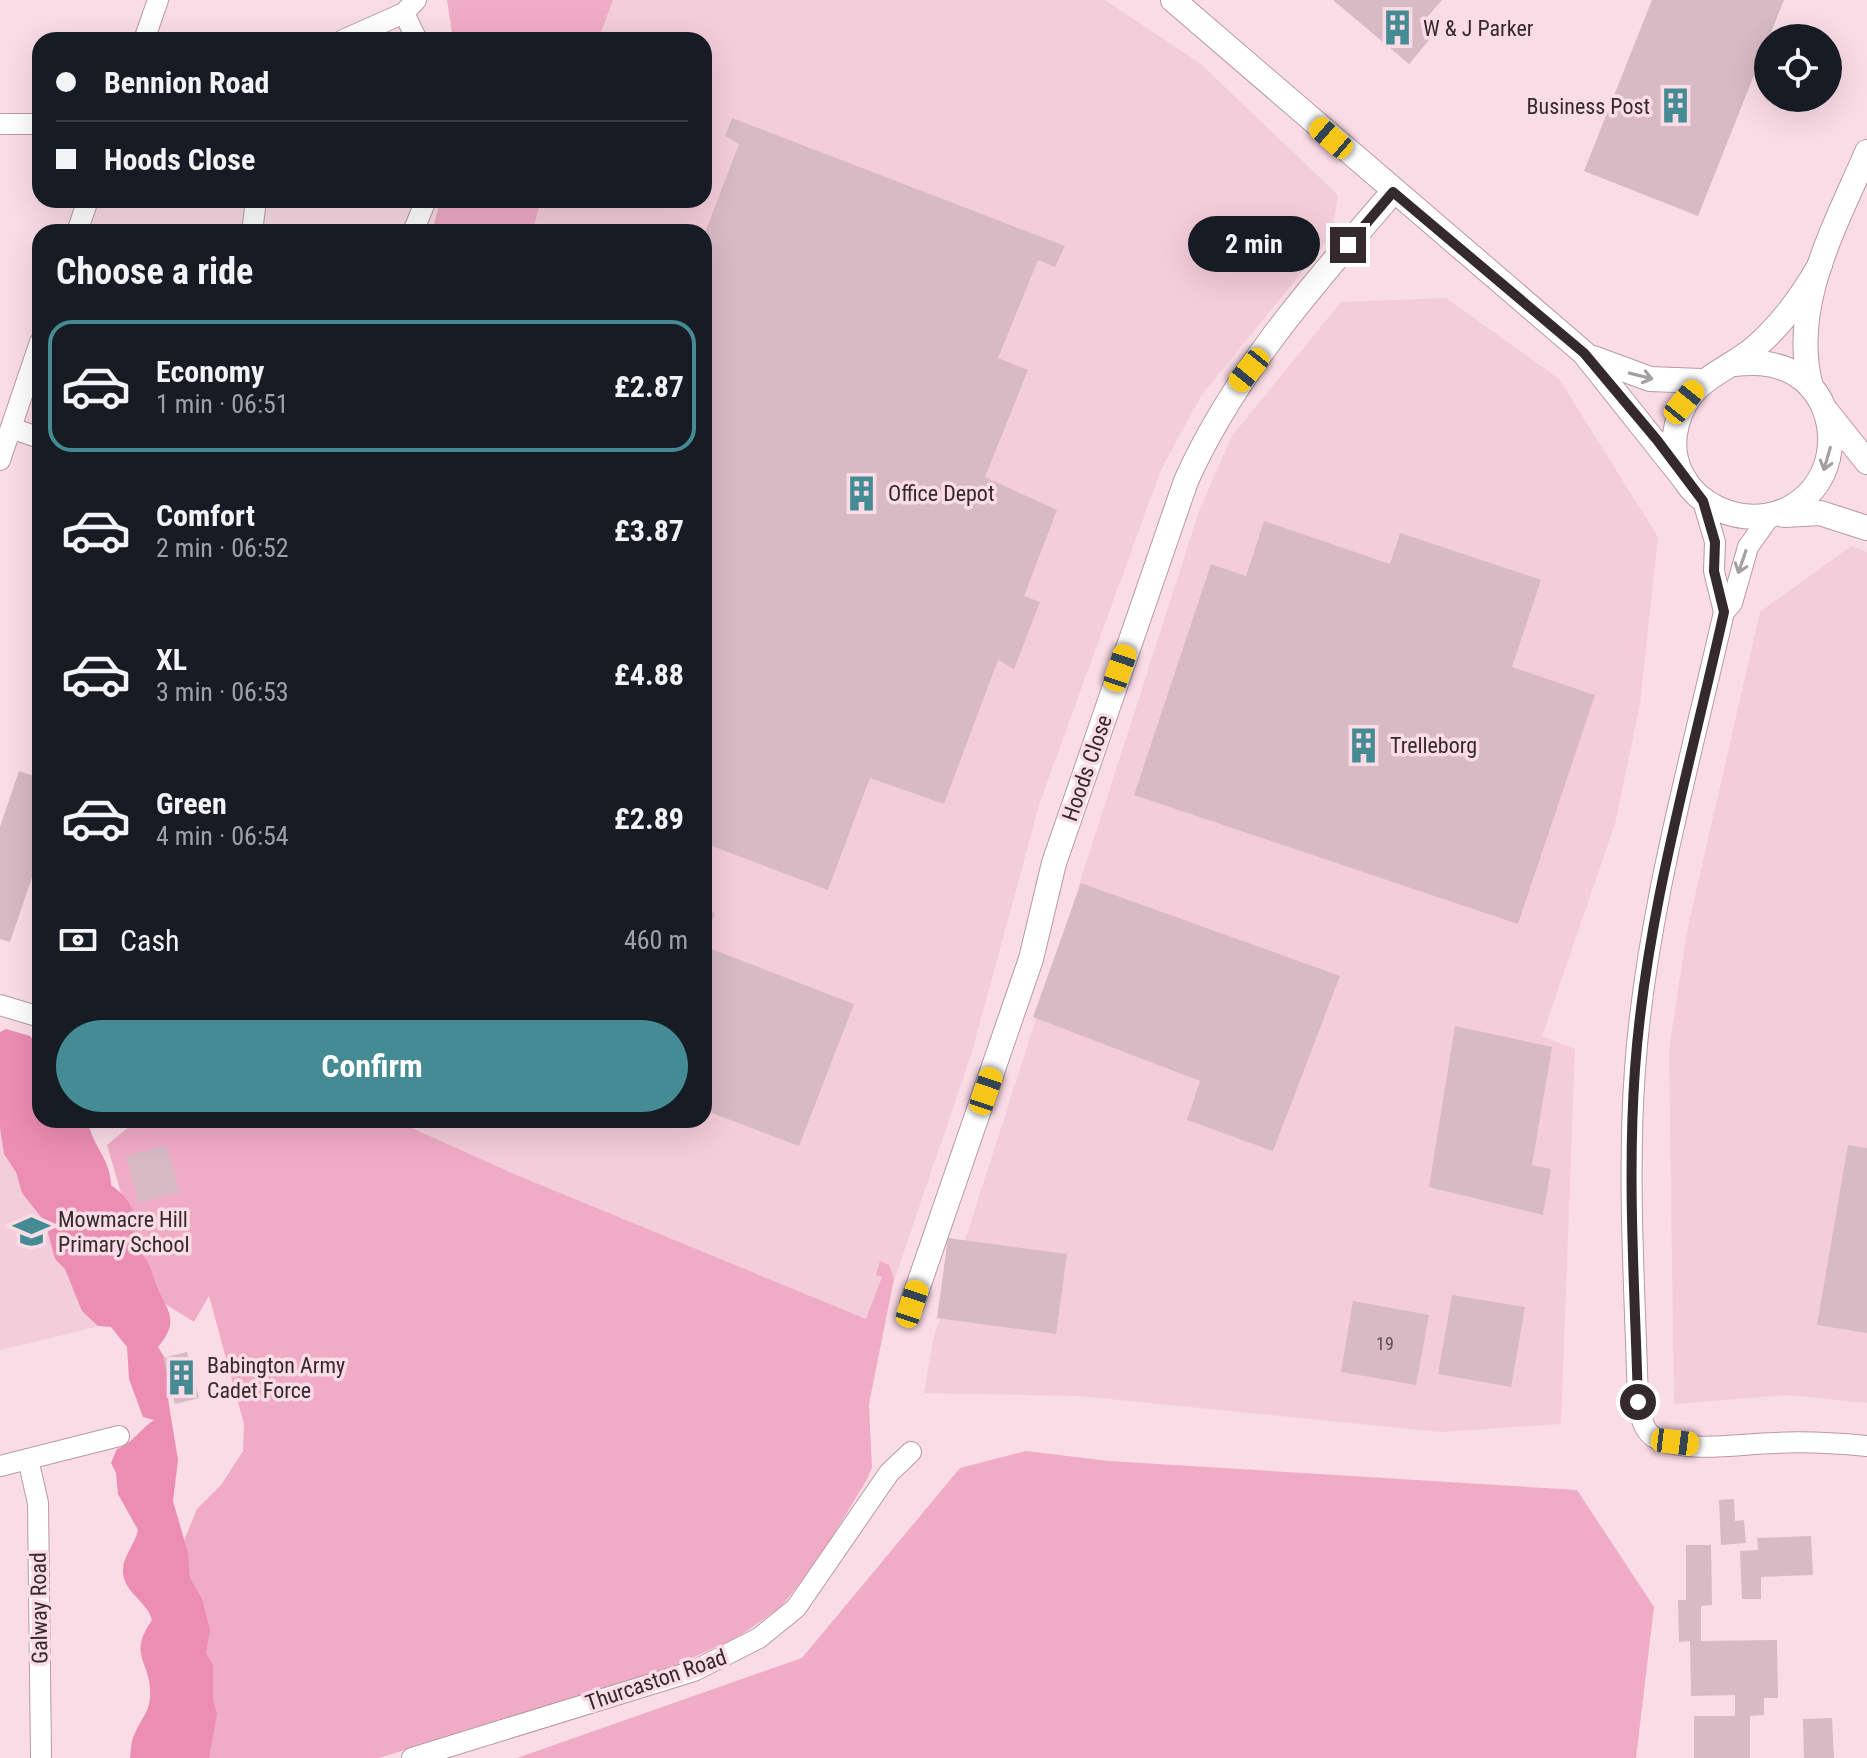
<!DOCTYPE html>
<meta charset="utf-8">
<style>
:root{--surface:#171b24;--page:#242831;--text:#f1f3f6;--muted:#9ea1a6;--line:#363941;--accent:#448b93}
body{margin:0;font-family:"Roboto Condensed",sans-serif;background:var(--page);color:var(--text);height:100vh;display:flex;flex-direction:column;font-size:30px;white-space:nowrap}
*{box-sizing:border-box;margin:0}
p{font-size:26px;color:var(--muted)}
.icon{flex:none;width:44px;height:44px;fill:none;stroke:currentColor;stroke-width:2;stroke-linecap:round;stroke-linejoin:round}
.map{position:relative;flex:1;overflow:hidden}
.panel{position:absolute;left:32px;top:224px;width:680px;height:904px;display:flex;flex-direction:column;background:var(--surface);border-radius:24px;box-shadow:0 8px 32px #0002}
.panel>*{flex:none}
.guide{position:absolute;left:32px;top:32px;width:680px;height:176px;border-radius:24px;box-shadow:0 8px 32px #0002;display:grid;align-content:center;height:176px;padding:0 24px;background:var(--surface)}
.tools{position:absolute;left:1754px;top:24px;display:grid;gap:16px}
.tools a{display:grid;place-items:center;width:88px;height:88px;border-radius:50%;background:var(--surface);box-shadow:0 8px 32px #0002;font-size:40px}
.end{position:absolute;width:36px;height:36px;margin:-18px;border:10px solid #34292d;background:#fff;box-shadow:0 0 0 4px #fff}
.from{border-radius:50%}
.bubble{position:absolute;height:56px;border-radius:28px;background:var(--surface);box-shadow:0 8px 32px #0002;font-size:26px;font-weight:700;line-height:56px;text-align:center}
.car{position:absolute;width:24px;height:48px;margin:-24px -12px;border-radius:10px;box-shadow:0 0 6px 2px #0007;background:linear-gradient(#f5c518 24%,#345 0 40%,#f5c518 0 76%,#345 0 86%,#f5c518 0)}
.guide b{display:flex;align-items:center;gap:28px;height:76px;font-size:30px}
.guide b+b{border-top:2px solid var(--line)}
.guide i{width:20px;height:20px;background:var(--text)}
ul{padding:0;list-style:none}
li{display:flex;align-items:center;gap:24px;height:132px;margin:0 16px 12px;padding:0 8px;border:4px solid transparent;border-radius:24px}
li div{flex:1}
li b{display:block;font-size:30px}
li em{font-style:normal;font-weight:700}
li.on{border-color:var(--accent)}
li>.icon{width:72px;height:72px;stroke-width:1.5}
h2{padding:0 24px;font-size:36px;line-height:96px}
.pay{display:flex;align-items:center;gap:20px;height:88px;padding:0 24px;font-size:30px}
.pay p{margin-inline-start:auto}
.cta{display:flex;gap:16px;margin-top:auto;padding:16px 24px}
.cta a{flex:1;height:92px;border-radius:48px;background:var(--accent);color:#fff;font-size:32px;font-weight:700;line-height:92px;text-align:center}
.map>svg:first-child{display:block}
</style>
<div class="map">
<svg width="1867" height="1758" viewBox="0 0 1867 1758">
<rect width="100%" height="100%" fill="#fadce6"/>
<g fill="#f4cdda">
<polygon points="561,0 1105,0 1201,64 1338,195 1332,235 1201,396 1161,470 1040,802 972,1052 879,1325 351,1120 704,1120 704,232 491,232 499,200 704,200 704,40 546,40"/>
<polygon points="1446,298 1559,379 1658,537 1640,704 1615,824 1542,1036 1575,1049 1561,1424 1441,1432 1079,1396 924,1393 933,1340 1199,511 1232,436 1341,302"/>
<polygon points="1851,546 1867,552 1867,1403 1788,1395 1674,1404 1669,1050 1687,931 1760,612"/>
<polygon points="0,1061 112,1323 0,1350"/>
</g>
<g fill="#f1acc5">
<polygon points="447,0 613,0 598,40 453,40"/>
<polygon points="440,200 541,200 532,232 432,232"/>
<polygon points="137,1120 394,1120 514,1174 866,1319 882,1277 876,1275 880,1261 889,1265 894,1279 869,1404 872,1468 866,1481 819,1559 781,1607 738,1637 670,1668 379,1758 190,1758 170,1593 185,1538 197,1509 221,1485 243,1451 244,1424 209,1296 194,1322 151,1295 107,1145"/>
<polygon points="1026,1451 1109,1461 1577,1490 1654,1607 1636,1758 517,1758 802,1658 960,1468"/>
</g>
<path fill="#ec8db2" d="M 6,1029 L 30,1036 L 40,1048 L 40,1120 L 88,1120 C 91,1145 111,1159 111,1185 C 137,1204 136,1217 134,1248 C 150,1259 150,1268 156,1284 C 167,1312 181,1319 158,1347 L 166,1360 L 171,1381 L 168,1399 L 178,1460 L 173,1501 L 188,1553 L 190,1578 L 202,1599 L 210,1630 L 206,1653 L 213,1665 L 213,1700 L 217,1714 L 209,1758 L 130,1758 C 131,1750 131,1740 135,1733 C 140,1720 149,1713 150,1698 C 153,1662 126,1657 152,1620 C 147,1601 124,1593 123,1572 C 122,1557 135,1545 138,1530 L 118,1494 L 116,1473 L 111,1463 L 117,1449 C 134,1442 139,1430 154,1420 L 143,1417 L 129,1379 L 127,1347 L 111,1327 L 98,1326 L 82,1311 L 65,1269 L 55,1259 L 45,1222 L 22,1193 L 16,1172 L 4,1154 L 0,1128 L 0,1032 Z"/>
<g fill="#d7bac4">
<polygon points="1333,0 1442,0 1423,22 1435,33 1409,64"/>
<polygon points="1652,0 1784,0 1698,216 1584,171"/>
<polygon points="732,118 1065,246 1055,267 1038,260 998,358 1028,370 985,477 1057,510 1024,596 1040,602 1014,669 998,660 944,804 870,778 828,890 704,843 704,235 739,144 725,136"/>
<polygon points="1264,521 1390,564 1400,533 1541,580 1512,667 1595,695 1518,924 1134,795 1211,564 1246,576"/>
<polygon points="19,771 40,778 40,880 32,877 10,942 0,939 0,827"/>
<polygon points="1081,883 1340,976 1273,1151 1187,1120 1200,1081 1033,1017"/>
<polygon points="704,909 715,913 704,942"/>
<polygon points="704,946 854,1004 799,1146 704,1110"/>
<polygon points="1455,1026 1552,1047 1532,1165 1551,1169 1543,1215 1429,1187"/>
<polygon points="166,1145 180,1192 139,1203 126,1156"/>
<polygon points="1848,1145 1867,1148 1867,1333 1817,1325"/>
<polygon points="948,1238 1067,1254 1056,1334 937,1318"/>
<polygon points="1452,1295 1525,1307 1511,1387 1438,1374"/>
<polygon points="1353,1301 1429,1315 1416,1385 1341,1372"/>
<polygon points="187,1352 199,1398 175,1404 163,1358"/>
<polygon points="1734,1499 1735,1521 1744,1520 1746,1543 1721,1545 1719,1500"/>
<polygon points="1811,1536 1813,1575 1761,1577 1761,1599 1742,1599 1740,1551 1758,1550 1757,1538"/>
<polygon points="1686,1545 1711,1545 1712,1605 1701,1606 1701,1641 1777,1640 1778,1698 1764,1698 1764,1715 1750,1716 1750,1758 1694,1758 1694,1716 1735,1716 1735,1695 1691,1696 1690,1641 1679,1642 1678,1600 1686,1600"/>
<polygon points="1832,1718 1834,1758 1804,1758 1803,1719"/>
</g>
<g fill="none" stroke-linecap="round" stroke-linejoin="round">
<defs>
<g id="minor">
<polyline points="404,13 417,40"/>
<polyline points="144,40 158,0"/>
<polyline points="343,40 404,13 416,0"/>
<polyline points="0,124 40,124"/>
<polyline points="77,232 88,200"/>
<polyline points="252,232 256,200"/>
<polyline points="413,232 426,200"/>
<polyline points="11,428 40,438"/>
<polyline points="0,460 40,342"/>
<polyline points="1703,501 1715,542 1714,571 1724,612"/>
<path d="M 1770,516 L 1748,547 L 1732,603 L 1724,612 C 1690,762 1646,916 1635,1069 C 1627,1180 1635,1291 1638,1402 C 1641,1415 1642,1432 1657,1439 C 1691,1453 1738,1444 1774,1443 C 1805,1441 1836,1443 1867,1446"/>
<polyline points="0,1005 40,1017"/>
<polyline points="28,1459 38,1503 41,1758"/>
<polyline points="0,1466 119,1436"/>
<polyline points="412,1758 694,1671 759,1638 796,1608 889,1473 911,1452"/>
</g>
<g id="tertiary">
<polyline points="1173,0 1584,353 1685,480"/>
<polyline points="1593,358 1650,379 1701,381"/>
<path d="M 1734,364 C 1753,362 1770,362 1788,370 C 1833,390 1843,453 1813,489 C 1762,550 1656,502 1677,424 C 1690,375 1729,373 1761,342 C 1785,320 1804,293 1820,265"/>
<path d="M 1811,387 C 1789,306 1836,225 1867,152"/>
<polyline points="1827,412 1867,462"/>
<polyline points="1784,515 1820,513 1867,528"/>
<path d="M 912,1304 L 1031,959 L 1054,863 L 1186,481 C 1234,373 1316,281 1393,192"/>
</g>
</defs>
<use href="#minor" stroke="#b69aa4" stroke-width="22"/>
<use href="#tertiary" stroke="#b69aa4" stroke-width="26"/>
<use href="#minor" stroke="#fff" stroke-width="20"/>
<use href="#tertiary" stroke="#fff" stroke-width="24"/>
</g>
<defs><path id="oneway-shaft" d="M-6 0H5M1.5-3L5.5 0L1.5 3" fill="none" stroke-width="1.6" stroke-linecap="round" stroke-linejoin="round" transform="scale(2)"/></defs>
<g stroke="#a49fa0">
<use href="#oneway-shaft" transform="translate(1641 376) rotate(14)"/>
<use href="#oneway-shaft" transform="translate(1827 459) rotate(106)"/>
<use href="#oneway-shaft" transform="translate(1742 562) rotate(109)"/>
</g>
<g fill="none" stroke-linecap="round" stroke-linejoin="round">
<path stroke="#34292d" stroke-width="10" d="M 1348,245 L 1393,192 L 1584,353 L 1657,440 L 1703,501 L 1715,542 L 1714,571 L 1724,612 C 1691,762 1646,915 1635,1069 C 1627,1180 1635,1291 1638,1402"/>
</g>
<defs>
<symbol id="building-bare" viewBox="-9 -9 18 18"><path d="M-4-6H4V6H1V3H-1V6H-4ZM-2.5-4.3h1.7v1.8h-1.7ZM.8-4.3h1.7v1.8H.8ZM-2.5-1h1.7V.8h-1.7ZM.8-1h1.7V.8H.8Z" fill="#448b93" stroke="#fadce6" stroke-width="2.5" paint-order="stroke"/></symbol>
<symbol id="school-bare" viewBox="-9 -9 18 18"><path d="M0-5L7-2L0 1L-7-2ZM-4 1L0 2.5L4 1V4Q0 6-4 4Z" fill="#448b93" stroke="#fadce6" stroke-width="2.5" paint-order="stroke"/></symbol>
</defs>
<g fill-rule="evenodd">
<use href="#building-bare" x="1372" y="2" width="51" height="51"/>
<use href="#building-bare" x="1650" y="80" width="51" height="51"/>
<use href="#building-bare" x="836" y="468" width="51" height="51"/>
<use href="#building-bare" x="1338" y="720" width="51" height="51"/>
<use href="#school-bare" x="6" y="1206" width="51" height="51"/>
<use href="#building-bare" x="156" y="1352" width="51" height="51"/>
</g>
<g text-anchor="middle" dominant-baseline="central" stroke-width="7" stroke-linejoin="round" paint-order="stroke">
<g font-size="18" fill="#5d4d53">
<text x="1385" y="1343">19</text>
</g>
<g font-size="22" fill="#34292d" stroke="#fadce6" text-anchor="start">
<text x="1423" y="28">W &amp; J Parker</text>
<text x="1650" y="106" text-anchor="end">Business Post</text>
<text x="888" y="493">Office Depot</text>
<text x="1390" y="745">Trelleborg</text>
<text x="58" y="1219">Mowmacre Hill<tspan x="58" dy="25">Primary School</tspan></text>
<text x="207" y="1365">Babington Army<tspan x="207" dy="25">Cadet Force</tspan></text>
</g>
<g font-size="22" fill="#34292d" stroke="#fadce6">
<text transform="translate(1087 768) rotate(-71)">Hoods Close</text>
<text transform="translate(39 1608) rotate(-91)">Galway Road</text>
<text transform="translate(656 1680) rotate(-19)">Thurcaston Road</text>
</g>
</g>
</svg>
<div class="tools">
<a><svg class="icon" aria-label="locate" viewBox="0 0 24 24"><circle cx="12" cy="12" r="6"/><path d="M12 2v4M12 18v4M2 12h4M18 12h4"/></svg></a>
</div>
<i class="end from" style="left:1638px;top:1402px"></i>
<i class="end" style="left:1348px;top:245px"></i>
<div class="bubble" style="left:1188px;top:216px;width:132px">2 min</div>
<i class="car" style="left:1331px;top:138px;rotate:311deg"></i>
<i class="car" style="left:1249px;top:370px;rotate:219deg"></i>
<i class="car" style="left:1684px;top:402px;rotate:39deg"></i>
<i class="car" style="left:1120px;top:668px;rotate:19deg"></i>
<i class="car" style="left:986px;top:1091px;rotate:19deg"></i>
<i class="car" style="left:912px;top:1304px;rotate:18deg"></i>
<i class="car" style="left:1675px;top:1442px;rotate:97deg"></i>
<div class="guide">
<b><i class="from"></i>Bennion Road</b>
<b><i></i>Hoods Close</b>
</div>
<section class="panel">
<h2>Choose a ride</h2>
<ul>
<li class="on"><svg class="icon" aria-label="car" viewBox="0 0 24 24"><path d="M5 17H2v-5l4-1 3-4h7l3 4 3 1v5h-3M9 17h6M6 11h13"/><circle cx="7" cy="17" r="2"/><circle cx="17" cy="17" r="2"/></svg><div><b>Economy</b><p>1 min · 06:51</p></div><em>£2.87</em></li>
<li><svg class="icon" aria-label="car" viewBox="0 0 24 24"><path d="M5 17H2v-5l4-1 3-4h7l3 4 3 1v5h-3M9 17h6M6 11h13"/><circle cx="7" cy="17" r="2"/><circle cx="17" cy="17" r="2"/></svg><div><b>Comfort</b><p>2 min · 06:52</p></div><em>£3.87</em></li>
<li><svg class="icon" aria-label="car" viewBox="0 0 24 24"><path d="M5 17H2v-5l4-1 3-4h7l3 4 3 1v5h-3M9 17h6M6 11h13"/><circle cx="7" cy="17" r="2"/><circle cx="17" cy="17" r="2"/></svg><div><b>XL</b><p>3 min · 06:53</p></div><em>£4.88</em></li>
<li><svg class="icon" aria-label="car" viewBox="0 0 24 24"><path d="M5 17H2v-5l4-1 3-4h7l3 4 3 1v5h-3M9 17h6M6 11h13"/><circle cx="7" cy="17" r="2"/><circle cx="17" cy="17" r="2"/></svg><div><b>Green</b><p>4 min · 06:54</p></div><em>£2.89</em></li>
</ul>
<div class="pay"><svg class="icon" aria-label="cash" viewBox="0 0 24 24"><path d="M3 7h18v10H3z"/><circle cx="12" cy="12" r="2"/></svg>Cash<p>460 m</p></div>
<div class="cta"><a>Confirm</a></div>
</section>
</div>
